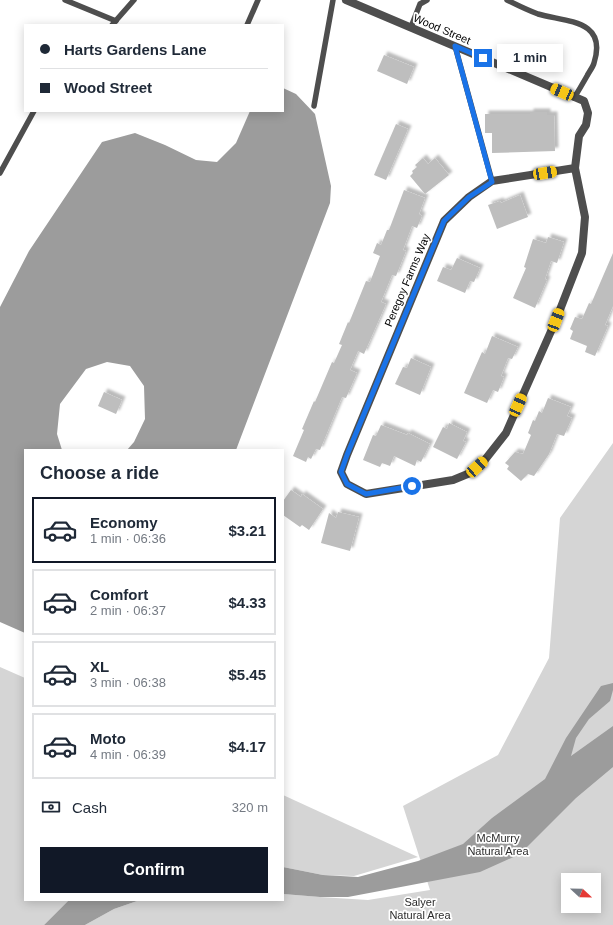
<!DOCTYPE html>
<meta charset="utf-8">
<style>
:root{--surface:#fff;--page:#f6f6f7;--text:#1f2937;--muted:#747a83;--line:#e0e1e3;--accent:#111827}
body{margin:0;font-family:Helvetica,sans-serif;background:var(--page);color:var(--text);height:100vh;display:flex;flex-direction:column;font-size:15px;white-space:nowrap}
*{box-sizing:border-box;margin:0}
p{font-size:13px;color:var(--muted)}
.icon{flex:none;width:22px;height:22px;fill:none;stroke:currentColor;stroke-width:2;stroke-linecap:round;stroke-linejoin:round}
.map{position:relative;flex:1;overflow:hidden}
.drawer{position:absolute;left:24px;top:449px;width:260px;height:452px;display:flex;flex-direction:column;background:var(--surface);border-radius:0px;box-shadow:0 2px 10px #0003}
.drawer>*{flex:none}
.hud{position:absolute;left:24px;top:24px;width:260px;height:88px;border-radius:0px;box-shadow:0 2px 10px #0003;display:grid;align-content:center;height:88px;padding:0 16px;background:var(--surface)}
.needle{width:26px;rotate:112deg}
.fabs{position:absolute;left:561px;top:873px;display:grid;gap:8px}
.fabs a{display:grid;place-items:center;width:40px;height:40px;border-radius:0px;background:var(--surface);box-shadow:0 2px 10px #0003;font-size:20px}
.end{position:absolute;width:18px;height:18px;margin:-9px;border:5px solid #1a73e8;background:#fff;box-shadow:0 0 0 2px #fff}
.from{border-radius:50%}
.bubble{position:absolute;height:28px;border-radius:0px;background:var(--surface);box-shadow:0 2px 10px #0003;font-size:13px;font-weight:800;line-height:28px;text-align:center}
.car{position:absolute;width:12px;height:24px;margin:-12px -6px;border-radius:5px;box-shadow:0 0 3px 1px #0007;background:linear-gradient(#f5c518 24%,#345 0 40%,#f5c518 0 76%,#345 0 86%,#f5c518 0)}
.hud b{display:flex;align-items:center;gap:14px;height:38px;font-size:15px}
.hud b+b{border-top:1px solid var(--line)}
.hud i{width:10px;height:10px;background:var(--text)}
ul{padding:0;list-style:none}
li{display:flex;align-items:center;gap:12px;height:66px;margin:0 8px 6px;padding:0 8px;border:2px solid var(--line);border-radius:0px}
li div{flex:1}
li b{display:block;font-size:15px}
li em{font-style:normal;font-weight:800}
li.active{border-color:var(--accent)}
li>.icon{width:36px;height:36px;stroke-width:1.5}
h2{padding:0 16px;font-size:18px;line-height:48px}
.pay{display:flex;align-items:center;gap:10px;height:44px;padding:0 16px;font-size:15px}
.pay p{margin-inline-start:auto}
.cta{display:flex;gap:8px;margin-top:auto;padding:8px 16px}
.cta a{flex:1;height:46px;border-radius:0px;background:var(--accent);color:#fff;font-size:16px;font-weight:800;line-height:46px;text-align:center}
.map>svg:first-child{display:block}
</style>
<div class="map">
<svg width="613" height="925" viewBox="0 0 613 925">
<defs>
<filter id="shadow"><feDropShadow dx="3.5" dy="-3.5" stdDeviation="1" flood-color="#0004"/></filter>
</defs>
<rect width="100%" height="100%" fill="#fff"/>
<g fill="#d5d5d5" fill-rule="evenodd">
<path d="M 613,443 L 613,925 L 85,925 L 114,909 L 140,900 L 283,900 L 283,894 L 320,897 L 368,900 L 430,890 L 403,806 L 498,755 L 549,658 L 560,518 ZM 568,880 L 594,880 L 594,906 L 568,906 Z"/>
<polygon points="0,667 25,678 25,900 69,900 44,925 0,925"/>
<polygon points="283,795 418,857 354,876 323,875 283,867"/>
</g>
<g fill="#9c9c9c">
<polygon points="283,88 296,94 315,114 331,186 330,203 236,450 127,450 134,442 145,419 144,386 130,366 107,362 86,369 60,404 57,434 62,450 25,450 25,633 0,622 0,307 29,251 102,142 135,133 165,145 196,160 217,162 236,143 250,111 283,111"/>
<polygon points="613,683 613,690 610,701 589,719 576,738 571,756 613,726 613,767 576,798 520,854 480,872 348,897 320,897 283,894 283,867 323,875 358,877 418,861 463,844 492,818 545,779 566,738 601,686"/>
<polygon points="69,900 140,900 114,909 85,925 44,925"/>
</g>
<g fill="#bebebe" filter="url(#shadow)">
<polygon points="384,55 414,67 407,84 377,71"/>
<polygon points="530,112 547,112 547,115 554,115 555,151 492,153 492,133 485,133 485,114 530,114"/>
<polygon points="396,124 408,129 386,180 374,175"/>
<polygon points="423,158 428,164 435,158 449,175 425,194 410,176 413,173 412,171 417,167 415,165"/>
<polygon points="404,190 425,198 419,214 422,216 417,228 412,226 403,250 406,251 396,276 392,275 381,302 386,304 364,354 358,351 350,370 357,373 346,398 342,397 320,450 316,449 311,459 308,457 306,462 293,456 304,430 302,429 314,401 315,402 332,362 334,363 342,345 339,344 348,322 349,323 366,281 370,282 380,256 373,253 377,243 381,245 387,230 389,230"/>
<polygon points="520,195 528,217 497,229 488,205 500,201 501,203"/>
<polygon points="548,237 564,242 557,263 551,261 545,279 547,280 535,308 513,298 526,268 524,267 533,239 546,243"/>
<polygon points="613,253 613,306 605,325 608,326 595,356 585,352 587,346 570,339 573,331 570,329 575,317 582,319 589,303 591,304"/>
<polygon points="457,258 480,268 474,282 470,281 465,293 437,281 443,267 451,270"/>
<polygon points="492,336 518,347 512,359 508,358 501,376 504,377 498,392 493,390 487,403 464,393 482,352 485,354"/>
<polygon points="411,358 431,367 420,395 395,384 403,367 407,368"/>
<polygon points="104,392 122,400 116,414 98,406"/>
<polygon points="548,398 571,407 567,416 572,418 564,436 557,434 549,454 534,476 528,474 521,481 507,469 509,466 505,463 515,452 523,454 531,435 528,433 533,420 535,421 539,411 542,413"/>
<polygon points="449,423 467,432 463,441 466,442 457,459 433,447 443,427 447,429"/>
<polygon points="381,425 407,435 408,433 430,444 421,462 417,460 415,466 394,456 390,466 382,463 380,467 363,460 373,435 376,436"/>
<polygon points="291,490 301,497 302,494 323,509 309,530 302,525 300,527 283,515 283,501"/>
<polygon points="338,512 359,517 350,551 321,543 329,513 336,518"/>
</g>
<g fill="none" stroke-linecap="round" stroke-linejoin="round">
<g stroke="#4e4e4e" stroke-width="5.5">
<polyline points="65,0 116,21"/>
<path d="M 507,0 C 517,5 527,10 538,14 C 565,22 608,19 594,63 C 593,67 589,72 587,76 C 583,83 579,90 574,98"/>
<polyline points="112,25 134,0"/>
<polyline points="247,25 258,0"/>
<polyline points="411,27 420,4 427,0"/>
<polyline points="455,46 492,181"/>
<polyline points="314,106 333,0"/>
<polyline points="0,173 34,111"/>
</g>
<polyline stroke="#4e4e4e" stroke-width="8" points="346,0 584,101 588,113 586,125 579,136 575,168 585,217 582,253 556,320 506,433 484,461 470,473 453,480 366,494 347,484 341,472 347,455 444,221 469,197 492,181 575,168"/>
</g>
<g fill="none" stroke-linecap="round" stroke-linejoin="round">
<polyline stroke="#1a73e8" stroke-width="5" points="412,486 366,494 347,484 341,472 347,455 444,221 469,197 492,182 455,46 483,58"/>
</g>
<g text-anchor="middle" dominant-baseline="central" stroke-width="3.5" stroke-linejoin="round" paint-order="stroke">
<g font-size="11" fill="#000" stroke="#fff">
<text transform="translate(442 29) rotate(23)">Wood Street</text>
<text transform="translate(407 280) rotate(-67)">Peregoy Farms Way</text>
</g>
<g font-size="11" fill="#2c2c2c" stroke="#fff">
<text x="498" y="838">McMurry<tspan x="498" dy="13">Natural Area</tspan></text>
<text x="420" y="902">Salyer<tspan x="420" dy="13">Natural Area</tspan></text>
</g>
</g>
</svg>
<div class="fabs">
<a><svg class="needle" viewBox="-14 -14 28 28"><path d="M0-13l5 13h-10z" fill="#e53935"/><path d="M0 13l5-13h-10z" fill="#747a83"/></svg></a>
</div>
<i class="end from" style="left:412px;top:486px"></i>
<i class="end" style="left:483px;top:58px"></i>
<div class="bubble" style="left:497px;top:44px;width:66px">1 min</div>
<i class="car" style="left:562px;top:92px;rotate:293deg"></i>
<i class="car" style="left:545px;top:173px;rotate:81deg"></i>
<i class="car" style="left:556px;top:320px;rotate:21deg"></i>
<i class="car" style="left:518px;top:405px;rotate:24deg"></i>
<i class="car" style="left:477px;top:467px;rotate:48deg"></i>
<div class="hud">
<b><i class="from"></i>Harts Gardens Lane</b>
<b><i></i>Wood Street</b>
</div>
<section class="drawer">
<h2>Choose a ride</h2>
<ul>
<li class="active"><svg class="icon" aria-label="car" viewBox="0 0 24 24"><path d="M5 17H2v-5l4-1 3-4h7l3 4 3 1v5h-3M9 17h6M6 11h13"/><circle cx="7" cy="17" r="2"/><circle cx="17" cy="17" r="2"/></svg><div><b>Economy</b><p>1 min · 06:36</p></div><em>$3.21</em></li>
<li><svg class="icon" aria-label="car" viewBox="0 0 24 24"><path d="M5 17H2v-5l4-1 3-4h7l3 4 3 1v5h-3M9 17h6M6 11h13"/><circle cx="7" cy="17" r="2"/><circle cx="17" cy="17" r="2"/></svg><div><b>Comfort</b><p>2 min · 06:37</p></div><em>$4.33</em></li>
<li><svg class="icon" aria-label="car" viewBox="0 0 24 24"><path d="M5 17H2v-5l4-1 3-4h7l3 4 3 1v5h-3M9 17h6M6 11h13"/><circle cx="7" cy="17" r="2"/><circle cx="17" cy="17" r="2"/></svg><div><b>XL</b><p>3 min · 06:38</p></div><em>$5.45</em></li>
<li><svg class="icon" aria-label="car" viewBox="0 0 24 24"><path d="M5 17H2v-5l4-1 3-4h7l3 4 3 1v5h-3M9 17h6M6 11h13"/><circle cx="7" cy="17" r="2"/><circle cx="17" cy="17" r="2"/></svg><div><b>Moto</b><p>4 min · 06:39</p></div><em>$4.17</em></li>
</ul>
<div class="pay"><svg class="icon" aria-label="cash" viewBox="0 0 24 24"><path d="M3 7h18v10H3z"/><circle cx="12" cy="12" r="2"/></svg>Cash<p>320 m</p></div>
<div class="cta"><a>Confirm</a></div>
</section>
</div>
